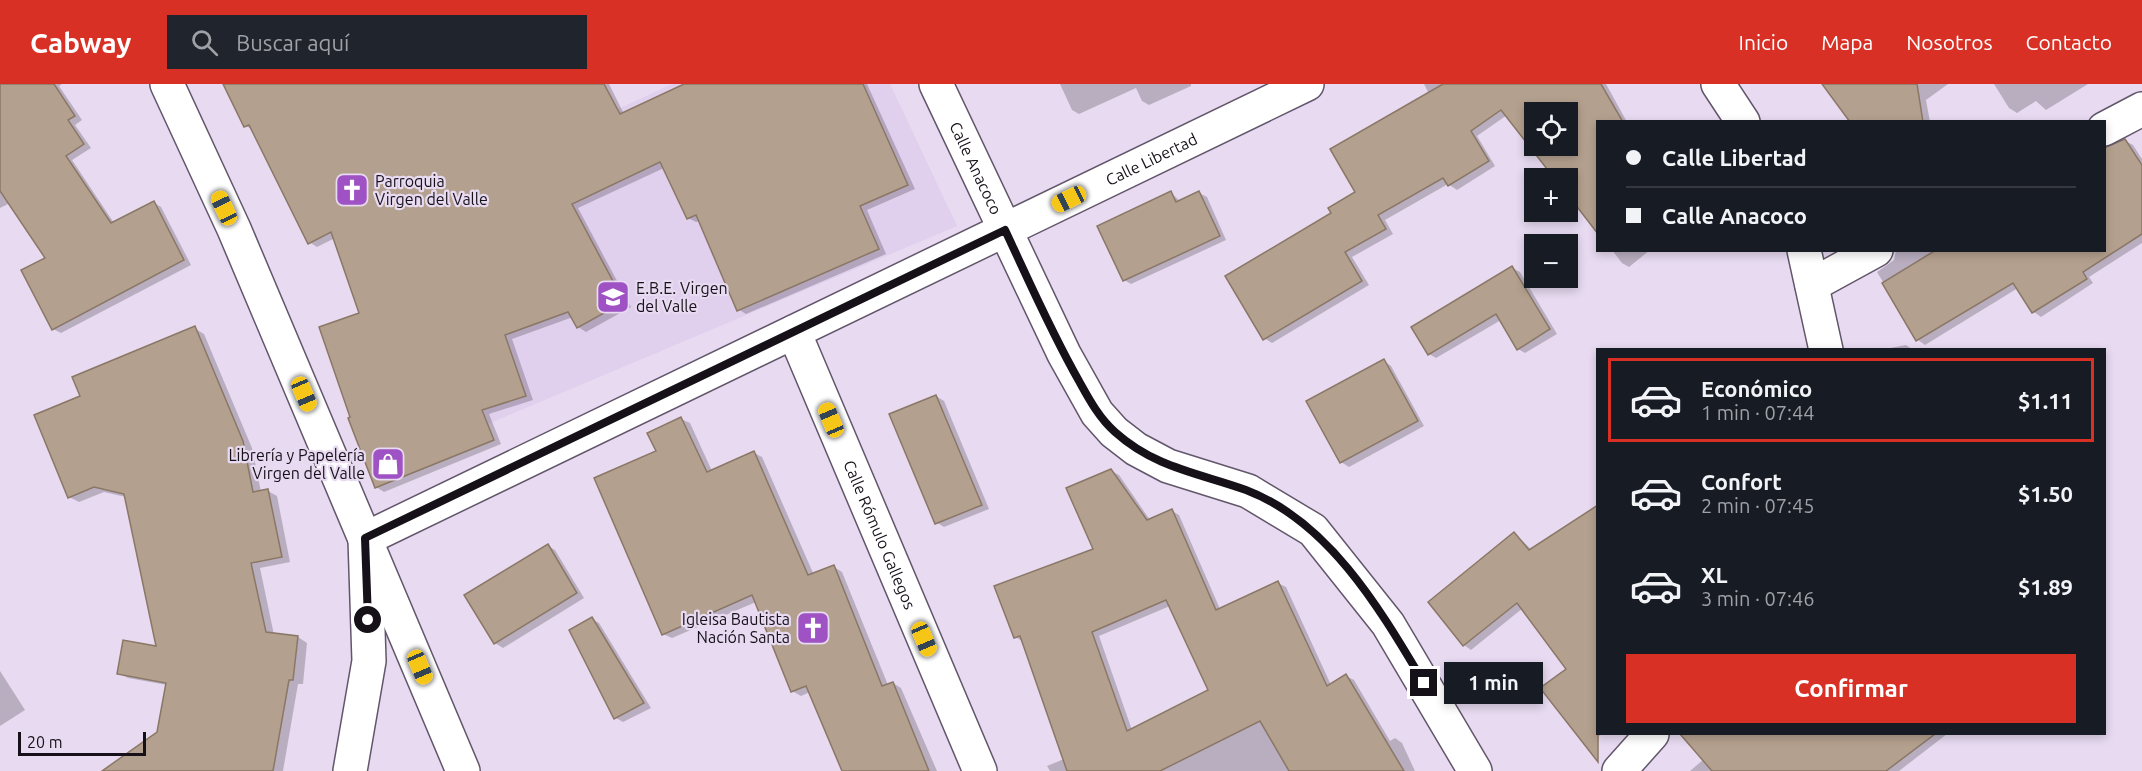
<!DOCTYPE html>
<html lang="es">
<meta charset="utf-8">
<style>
:root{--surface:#171b24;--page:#20242c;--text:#f1f3f6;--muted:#9ea1a6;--line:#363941;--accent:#d93025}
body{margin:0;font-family:Ubuntu,sans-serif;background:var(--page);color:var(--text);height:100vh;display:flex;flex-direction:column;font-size:22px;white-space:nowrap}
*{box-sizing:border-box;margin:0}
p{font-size:20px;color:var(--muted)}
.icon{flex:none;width:33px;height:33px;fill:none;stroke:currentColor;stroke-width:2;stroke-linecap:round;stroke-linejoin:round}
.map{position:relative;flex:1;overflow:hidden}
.sheet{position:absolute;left:1596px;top:264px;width:510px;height:387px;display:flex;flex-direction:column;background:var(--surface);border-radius:0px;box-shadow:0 3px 9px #0003}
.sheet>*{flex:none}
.banner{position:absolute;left:1596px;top:36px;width:510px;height:132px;border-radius:0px;box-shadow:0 3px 9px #0003;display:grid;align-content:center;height:132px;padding:0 30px;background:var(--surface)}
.buttons{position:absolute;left:1524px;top:18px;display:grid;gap:12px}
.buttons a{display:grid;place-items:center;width:54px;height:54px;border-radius:0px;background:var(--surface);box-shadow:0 3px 9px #0003;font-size:30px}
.scale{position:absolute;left:18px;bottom:15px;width:128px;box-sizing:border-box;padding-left:6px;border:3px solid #161119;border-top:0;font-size:16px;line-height:21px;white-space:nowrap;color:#161119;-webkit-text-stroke:4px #e7daf1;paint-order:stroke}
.end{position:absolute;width:27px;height:27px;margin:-14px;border:8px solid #161119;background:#fff;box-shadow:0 0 0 3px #fff}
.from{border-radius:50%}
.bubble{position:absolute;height:42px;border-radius:0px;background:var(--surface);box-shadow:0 3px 9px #0003;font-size:20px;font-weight:600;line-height:42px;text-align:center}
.car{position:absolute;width:18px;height:36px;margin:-18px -9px;border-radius:8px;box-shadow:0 0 4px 2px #0007;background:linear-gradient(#f5c518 24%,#345 0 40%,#f5c518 0 76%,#345 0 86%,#f5c518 0)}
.banner b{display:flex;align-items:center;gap:21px;height:57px;font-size:22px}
.banner b+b{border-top:2px solid var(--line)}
.banner i{width:15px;height:15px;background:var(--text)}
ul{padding:10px 0 0;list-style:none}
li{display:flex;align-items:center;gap:18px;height:84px;margin:0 12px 9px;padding:0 18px;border:3px solid transparent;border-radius:0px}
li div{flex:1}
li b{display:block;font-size:22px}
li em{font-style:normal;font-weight:600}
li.selected{border-color:var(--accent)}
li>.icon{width:54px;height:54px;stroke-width:1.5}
.button{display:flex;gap:12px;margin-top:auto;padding:12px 30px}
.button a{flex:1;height:69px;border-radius:0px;background:var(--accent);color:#fff;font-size:24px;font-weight:600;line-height:69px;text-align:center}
header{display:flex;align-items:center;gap:36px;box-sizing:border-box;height:84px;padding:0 30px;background:var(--accent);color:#fff}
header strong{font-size:28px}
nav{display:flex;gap:33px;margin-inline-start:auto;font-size:21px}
.search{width:420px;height:54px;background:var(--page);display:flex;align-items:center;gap:15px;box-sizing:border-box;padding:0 21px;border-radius:0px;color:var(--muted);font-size:22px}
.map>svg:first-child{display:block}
</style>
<header>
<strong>Cabway</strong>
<div class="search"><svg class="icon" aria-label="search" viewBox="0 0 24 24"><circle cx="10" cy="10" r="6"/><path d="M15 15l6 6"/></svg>Buscar aquí</div>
<nav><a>Inicio</a><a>Mapa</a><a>Nosotros</a><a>Contacto</a></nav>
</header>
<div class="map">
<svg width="2142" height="687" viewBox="0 0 2142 687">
<rect width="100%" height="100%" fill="#e7daf1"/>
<polygon fill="#e0cfed" points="672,0 890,0 957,142 488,340 483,326 476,329 405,124"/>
<g fill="#0003" fill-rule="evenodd">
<polygon points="0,0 62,0 59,2 82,36 75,41 91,64 72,76 114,139 154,119 161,123 191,181 61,249 53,245 47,174 10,119 0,124"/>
<polygon points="224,0 609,0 624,30 688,0 867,0 915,105 867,126 886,170 746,230 738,225 700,137 696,138 688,134 664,84 578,124 631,223 586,248 578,243 573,233 512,255 533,316 489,330 501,360 384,408 376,403 361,230 335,154 317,163 309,158 253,46 246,42"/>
<polygon points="1060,0 1191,0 1191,2 1149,21 1142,17 1136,4 1079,30 1072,26"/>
<path d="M 1424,0 L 1606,0 L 1627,38 L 1598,38 L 1598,148 L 1568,109 L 1568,94 L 1556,94 L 1507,31 L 1477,52 L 1495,82 L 1457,106 L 1448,100 L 1385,136 L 1393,150 L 1352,173 L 1369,201 L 1272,259 L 1264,254 L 1333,130 L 1357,109 L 1429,10 ZM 1534,28 L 1568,28 L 1568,62 L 1534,62 Z"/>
<polygon points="1824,0 1948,0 1926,16 1930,38 1851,38"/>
<polygon points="1994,0 2088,0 2046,26 2036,17 2017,29 2009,24"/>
<polygon points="2125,57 2133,61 2142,75 2142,159 2089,193 2093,199 2041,233 2034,228 2018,204 1925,261 1918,256 1877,188 1894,176 1896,166 2104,166"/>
<polygon points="1171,109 1180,117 1199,109 1207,113 1226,156 1131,200 1124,196"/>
<polygon points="1612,166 1650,166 1629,183 1622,179"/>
<polygon points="1512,184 1520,188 1557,250 1525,269 1518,265 1501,236 1436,274 1429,270"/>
<polygon points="194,244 204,250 252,364 261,408 268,407 277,412 290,478 260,484 274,551 298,553 307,559 303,600 298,600 283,687 105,687 159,648 167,601 128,594 118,589 158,564 126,413 104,408 79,418 69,413 81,313"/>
<polygon points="1906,261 1913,266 1880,266"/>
<polygon points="1384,277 1391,282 1424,342 1349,383 1341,378"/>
<polygon points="936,312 944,317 989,425 944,443 936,438"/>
<polygon points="681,335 690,339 712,387 754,369 762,373 814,491 834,483 842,488 888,601 893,599 901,604 937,687 844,687 810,608 801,612 792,607 756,518 672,554 663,550 658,368"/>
<path d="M 1111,387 L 1119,391 L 1150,436 L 1172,427 L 1179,431 L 1220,525 L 1278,499 L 1286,503 L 1331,601 L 1346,592 L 1354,596 L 1390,657 L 1395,654 L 1402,659 L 1415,687 L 1050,687 L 1047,682 L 1064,675 L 1024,558 L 1015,553 L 1095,466 ZM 1170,522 L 1210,607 L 1132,646 L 1099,552 Z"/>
<polygon points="1515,450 1532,466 1598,650 1602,650 1589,659 1568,585 1523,524 1471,566 1464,561"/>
<polygon points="548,462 555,466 584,514 503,564 495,559"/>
<polygon points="592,535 599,539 651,624 623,638 616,634"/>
<polygon points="0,587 25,626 0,642"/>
<polygon points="1692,650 1739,650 1750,662 1766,650 1947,650 1899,687 1690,687 1704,675 1686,655"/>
</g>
<g fill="#b4a08e" stroke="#8a7766" stroke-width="1.5" fill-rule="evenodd">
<polygon points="0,0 54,0 75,32 68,36 84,60 66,72 111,139 154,117 184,176 52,246 21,186 45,174 0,107"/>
<polygon points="223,0 604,0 620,30 684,0 863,0 908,101 860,122 879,165 737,227 696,131 687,135 660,78 572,120 624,218 577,244 568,228 505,251 526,312 482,326 494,356 375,404 348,334 350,333 319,243 359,229 331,148 308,160 249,41 244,43"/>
<path d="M 1443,0 L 1601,0 L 1623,38 L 1598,38 L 1598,150 L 1568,111 L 1568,94 L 1554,94 L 1501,26 L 1471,47 L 1489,77 L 1448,102 L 1443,94 L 1378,131 L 1386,145 L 1345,168 L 1362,197 L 1263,256 L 1225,192 L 1331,129 L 1328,124 L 1355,108 L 1330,65 ZM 1534,28 L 1568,28 L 1568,62 L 1534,62 Z"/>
<polygon points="1822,0 1917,0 1923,38 1850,38"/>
<polygon points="2125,55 2142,81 2142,150 2083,188 2087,195 2032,229 2013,199 1916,257 1882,199 1936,166 2104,166 2104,64"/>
<polygon points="1171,107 1176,118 1199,107 1220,152 1123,197 1097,142"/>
<polygon points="1512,182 1550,245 1517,266 1496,230 1428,271 1411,243"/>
<polygon points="195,242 243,357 253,408 268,405 282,473 251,479 266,548 298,552 293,596 289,596 273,687 102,687 157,648 166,599 117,590 123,556 156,562 124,410 94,403 68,414 34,331 80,312 72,293"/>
<polygon points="1384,275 1418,337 1340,379 1306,317"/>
<polygon points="936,311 982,421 935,440 889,330"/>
<polygon points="681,333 707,388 754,367 808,491 834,481 882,602 893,598 929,687 842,687 806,602 791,608 752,511 662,551 594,394 656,367 647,349"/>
<path d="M 1111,385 L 1147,436 L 1172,425 L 1216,526 L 1278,497 L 1327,602 L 1346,590 L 1404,687 L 1289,687 L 1260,637 L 1160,687 L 1067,687 L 1020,552 L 1014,554 L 994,502 L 1093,465 L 1066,404 ZM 1166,516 L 1208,606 L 1127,647 L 1092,548 Z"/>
<polygon points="1598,421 1598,678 1540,604 1566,585 1517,519 1463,562 1428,518 1514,448 1529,466"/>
<polygon points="548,460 577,509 494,560 464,511"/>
<polygon points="592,533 644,619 614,635 569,546"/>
<polygon points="1680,650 1935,650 1886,687 1712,687"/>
</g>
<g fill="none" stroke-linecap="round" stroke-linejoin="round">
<defs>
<g id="minor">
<polyline points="167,0 234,145 463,687"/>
<path id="s1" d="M 936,0 L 1064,270 L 1097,329 L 1114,348 L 1136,365 L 1168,382 L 1248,407 L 1313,446 L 1388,540 L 1475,687"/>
<polyline points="1718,0 1743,38"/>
<polyline points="2104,45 2142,25"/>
<polyline points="1804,166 1826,266"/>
<polyline points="1812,201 1876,166"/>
<path id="s2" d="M 794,248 L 980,687"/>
<path id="s3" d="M 350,687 L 369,577 L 365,455 L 1307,0"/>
<polyline points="1619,687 1652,650"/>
</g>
</defs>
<use href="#minor" stroke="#62566a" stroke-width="36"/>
<use href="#minor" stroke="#fff" stroke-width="33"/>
</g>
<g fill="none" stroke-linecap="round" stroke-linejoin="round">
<path stroke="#161119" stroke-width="8" d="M 368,536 L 365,454 L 1005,146 C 1029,197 1051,248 1079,297 C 1089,315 1099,334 1115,348 C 1155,384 1199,389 1246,406 C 1330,438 1381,527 1424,599"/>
</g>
<defs>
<symbol id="church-square" viewBox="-11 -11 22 22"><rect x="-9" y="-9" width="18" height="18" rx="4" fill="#9e52c3" stroke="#e7daf1"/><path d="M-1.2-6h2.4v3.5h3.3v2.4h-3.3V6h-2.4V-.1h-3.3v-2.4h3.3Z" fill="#fff"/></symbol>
<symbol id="school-square" viewBox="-11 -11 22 22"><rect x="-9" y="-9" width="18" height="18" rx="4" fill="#9e52c3" stroke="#e7daf1"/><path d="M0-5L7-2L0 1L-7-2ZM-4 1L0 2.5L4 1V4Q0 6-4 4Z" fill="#fff"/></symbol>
<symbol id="shop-square" viewBox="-11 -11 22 22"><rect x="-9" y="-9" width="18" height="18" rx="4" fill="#9e52c3" stroke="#e7daf1"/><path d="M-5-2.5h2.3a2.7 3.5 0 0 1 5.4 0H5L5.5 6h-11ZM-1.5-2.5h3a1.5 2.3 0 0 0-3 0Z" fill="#fff"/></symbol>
</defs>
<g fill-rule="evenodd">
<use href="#church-square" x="333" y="87" width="38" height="38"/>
<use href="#school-square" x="594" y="194" width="38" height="38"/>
<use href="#shop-square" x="369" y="361" width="38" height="38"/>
<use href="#church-square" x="794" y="525" width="38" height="38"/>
</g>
<g text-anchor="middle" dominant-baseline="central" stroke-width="4.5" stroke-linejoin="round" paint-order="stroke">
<g font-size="16" fill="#161119" stroke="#e7daf1">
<text stroke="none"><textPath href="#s3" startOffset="1107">Calle Libertad</textPath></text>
<text stroke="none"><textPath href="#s1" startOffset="93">Calle Anacoco</textPath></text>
<text stroke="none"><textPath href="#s2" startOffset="220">Calle Rómulo Gallegos</textPath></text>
</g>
<g font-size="16" fill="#161119" stroke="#e7daf1" text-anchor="start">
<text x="375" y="97">Parroquia<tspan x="375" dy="18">Virgen del Valle</tspan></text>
<text x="636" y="204">E.B.E. Virgen<tspan x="636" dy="18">del Valle</tspan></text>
<text x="365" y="371" text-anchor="end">Librería y Papelería<tspan x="365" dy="18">Virgen del Valle</tspan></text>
<text x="790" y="535" text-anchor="end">Igleisa Bautista<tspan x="790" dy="18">Nación Santa</tspan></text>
</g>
</g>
</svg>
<div class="buttons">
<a><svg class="icon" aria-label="locate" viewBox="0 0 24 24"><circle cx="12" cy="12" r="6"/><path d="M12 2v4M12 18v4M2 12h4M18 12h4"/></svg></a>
<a>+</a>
<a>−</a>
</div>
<div class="scale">20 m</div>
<i class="end from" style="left:368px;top:536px"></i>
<i class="end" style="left:1424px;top:599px"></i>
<div class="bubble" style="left:1444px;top:578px;width:99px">1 min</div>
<i class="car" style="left:1069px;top:115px;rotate:244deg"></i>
<i class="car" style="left:224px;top:124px;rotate:335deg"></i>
<i class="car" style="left:304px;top:310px;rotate:157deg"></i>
<i class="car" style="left:831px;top:336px;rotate:337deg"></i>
<i class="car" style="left:924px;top:555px;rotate:157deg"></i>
<i class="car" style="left:420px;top:583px;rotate:157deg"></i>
<div class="banner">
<b><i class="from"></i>Calle Libertad</b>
<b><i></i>Calle Anacoco</b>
</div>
<section class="sheet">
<ul>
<li class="selected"><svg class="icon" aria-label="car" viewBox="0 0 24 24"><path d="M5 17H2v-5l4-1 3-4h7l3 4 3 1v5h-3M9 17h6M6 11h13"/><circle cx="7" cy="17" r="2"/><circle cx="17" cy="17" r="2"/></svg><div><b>Económico</b><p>1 min · 07:44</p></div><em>$1.11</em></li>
<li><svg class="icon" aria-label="car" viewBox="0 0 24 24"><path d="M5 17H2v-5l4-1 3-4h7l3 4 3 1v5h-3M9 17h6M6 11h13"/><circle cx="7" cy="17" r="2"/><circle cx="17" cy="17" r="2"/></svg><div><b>Confort</b><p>2 min · 07:45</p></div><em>$1.50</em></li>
<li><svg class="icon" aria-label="car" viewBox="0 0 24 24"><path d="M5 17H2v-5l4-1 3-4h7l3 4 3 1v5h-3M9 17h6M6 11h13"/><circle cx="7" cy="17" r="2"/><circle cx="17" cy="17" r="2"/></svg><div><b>XL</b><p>3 min · 07:46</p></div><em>$1.89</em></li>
</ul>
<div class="button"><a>Confirmar</a></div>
</section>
</div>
